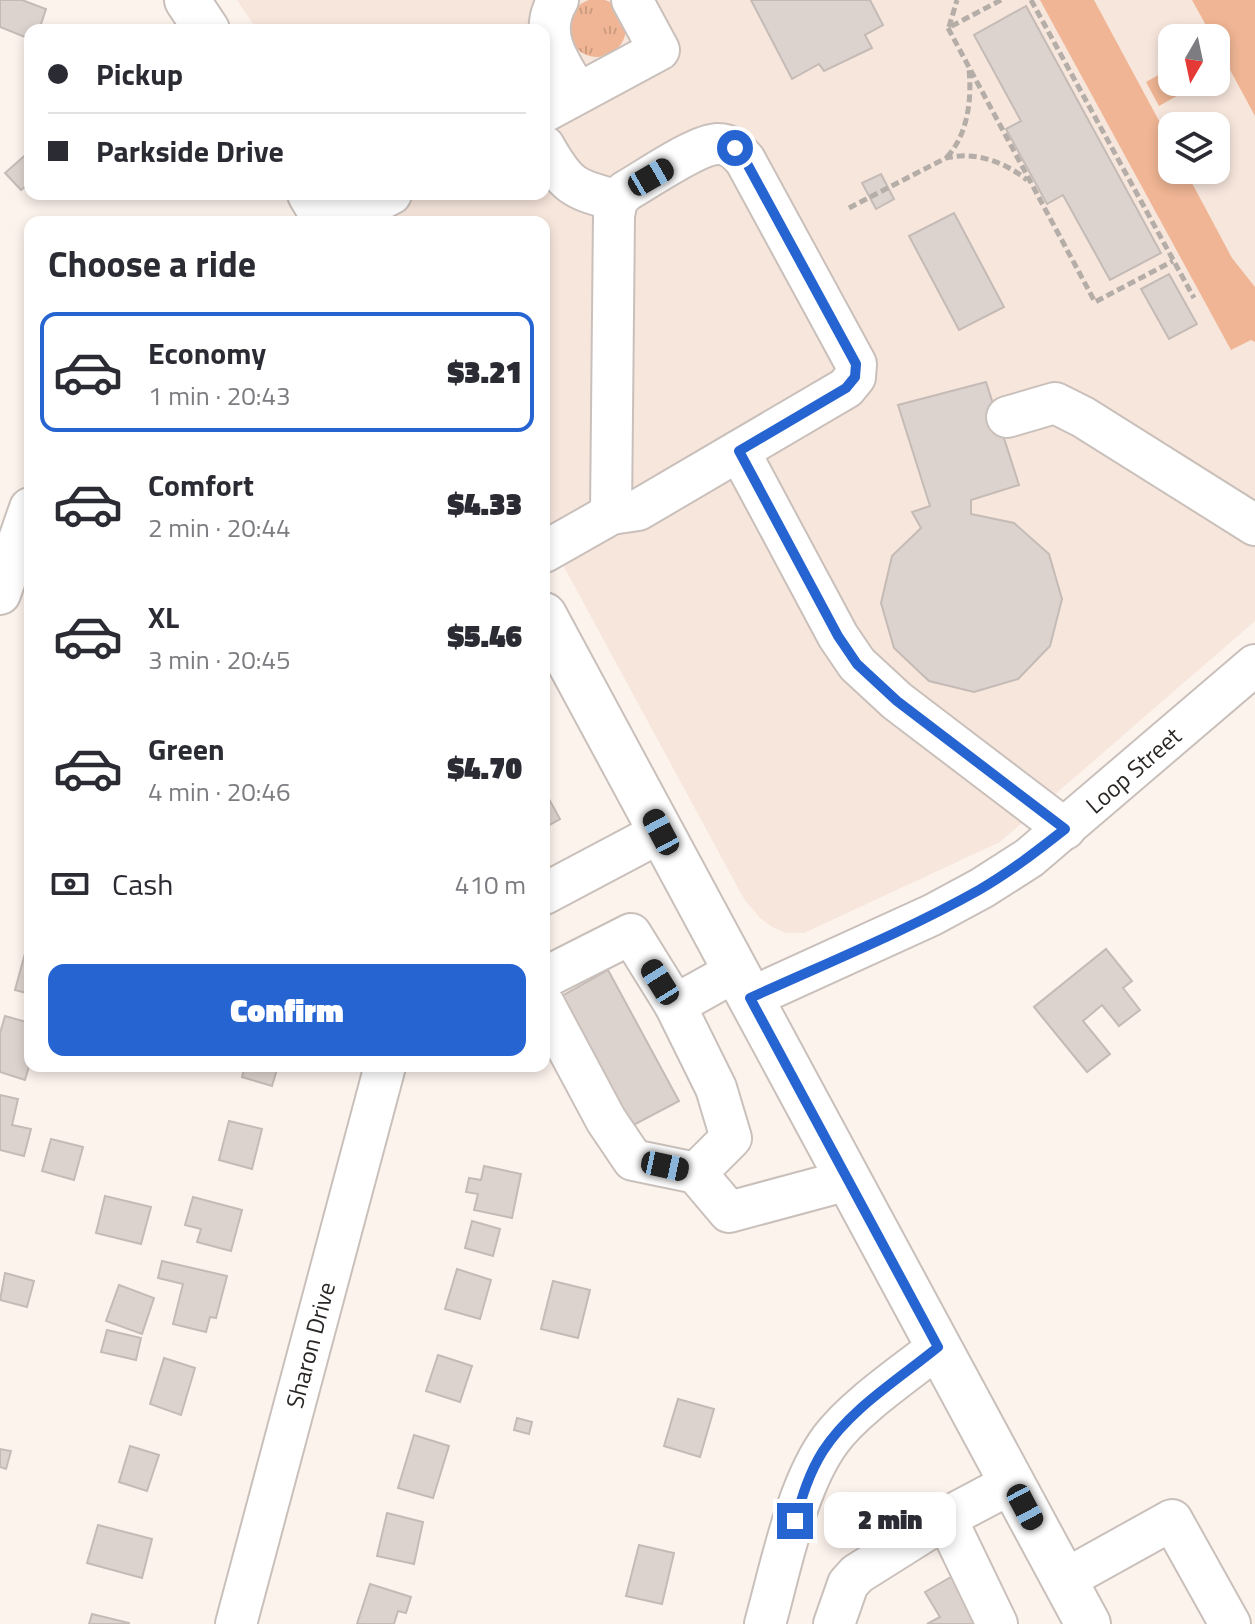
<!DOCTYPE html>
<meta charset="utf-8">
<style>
:root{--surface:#fff;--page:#f7f7f7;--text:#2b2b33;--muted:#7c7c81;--line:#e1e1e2;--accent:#2664d1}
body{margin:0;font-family:"Titillium Web",sans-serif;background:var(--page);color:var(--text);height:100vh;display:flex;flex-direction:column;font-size:30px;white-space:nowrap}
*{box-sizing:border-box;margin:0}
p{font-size:26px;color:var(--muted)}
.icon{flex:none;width:44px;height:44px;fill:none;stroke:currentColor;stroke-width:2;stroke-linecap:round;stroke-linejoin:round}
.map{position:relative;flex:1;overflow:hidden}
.sheet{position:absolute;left:24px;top:216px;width:526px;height:856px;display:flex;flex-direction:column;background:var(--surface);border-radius:16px;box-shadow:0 4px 12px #0003}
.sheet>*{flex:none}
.top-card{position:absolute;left:24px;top:24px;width:526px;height:176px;border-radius:16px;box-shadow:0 4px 12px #0003;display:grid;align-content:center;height:176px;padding:0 24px;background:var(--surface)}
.needle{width:52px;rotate:189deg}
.buttons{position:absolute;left:1158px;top:24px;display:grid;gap:16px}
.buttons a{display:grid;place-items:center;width:72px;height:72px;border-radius:16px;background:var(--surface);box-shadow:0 4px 12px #0003;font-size:40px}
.end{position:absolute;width:36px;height:36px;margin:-18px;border:10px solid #2664d1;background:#fff;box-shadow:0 0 0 4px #fff}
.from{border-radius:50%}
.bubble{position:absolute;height:56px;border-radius:16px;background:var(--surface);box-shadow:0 4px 12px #0003;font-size:26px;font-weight:800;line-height:56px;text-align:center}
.car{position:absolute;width:24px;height:48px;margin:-24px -12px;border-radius:10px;box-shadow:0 0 6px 2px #0007;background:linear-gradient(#222 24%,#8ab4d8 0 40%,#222 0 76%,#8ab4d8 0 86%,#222 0)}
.top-card b{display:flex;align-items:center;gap:28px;height:76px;font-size:30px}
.top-card b+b{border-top:2px solid var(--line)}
.top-card i{width:20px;height:20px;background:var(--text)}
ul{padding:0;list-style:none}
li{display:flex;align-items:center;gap:24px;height:120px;margin:0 16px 12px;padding:0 8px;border:4px solid transparent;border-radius:16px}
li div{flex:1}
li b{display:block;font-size:30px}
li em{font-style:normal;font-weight:800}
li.selected{border-color:var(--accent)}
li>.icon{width:72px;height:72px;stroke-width:1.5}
h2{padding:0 24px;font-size:36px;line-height:96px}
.pay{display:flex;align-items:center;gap:20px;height:88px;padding:0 24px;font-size:30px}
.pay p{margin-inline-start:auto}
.action{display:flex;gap:16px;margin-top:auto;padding:16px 24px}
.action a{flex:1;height:92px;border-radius:16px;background:var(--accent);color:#fff;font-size:32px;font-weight:800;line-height:92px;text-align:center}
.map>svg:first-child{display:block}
</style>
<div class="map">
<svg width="1255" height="1624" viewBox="0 0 1255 1624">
<defs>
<pattern id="grass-tufts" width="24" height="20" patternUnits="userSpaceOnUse" patternTransform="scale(2)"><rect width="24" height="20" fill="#efb594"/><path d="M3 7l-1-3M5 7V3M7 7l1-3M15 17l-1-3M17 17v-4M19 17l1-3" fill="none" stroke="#cd9c7f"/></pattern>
</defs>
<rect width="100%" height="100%" fill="#fdf3ed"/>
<path fill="#f7e6dc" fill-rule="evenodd" d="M 237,0 L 1255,0 L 1255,621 L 1000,842 L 804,933 L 786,933 L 772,927 L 760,918 L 744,899 L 544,530 L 544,222 L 376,222 L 359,194 L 544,194 L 544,30 L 257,30 ZM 1172,38 L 1216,38 L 1216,82 L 1172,82 ZM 1172,126 L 1216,126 L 1216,170 L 1172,170 Z"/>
<circle fill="url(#grass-tufts)" cx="597" cy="28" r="29"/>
<g fill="#efb594">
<polygon points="1040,0 1094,0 1172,145 1172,170 1185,170 1232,258 1255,287 1255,342 1251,340 1231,350"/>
<polygon points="1192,0 1255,0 1255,116 1216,44 1216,38 1213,38"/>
<polygon points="1169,69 1172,82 1176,82 1182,93 1159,106 1146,82"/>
</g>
<g fill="#ddd3ce" stroke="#c5bbb6" stroke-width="2">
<polygon points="0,0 22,0 46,9 39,30 30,30 30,39 0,27"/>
<polygon points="751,0 870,0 883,25 865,35 872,48 824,71 819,64 792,79"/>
<polygon points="1026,6 1161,253 1110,280 1063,195 1047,204 1006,129 1021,121 974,35"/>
<polygon points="30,151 30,183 21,190 5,173"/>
<polygon points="881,174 894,199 876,209 862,183"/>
<polygon points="954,213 1004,307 959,330 909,236"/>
<polygon points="1169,274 1197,324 1169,339 1141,289"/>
<polygon points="986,382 1019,485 971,500 971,514 1014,523 1049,554 1062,599 1050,646 1018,679 974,692 929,681 894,648 881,603 892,556 921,528 912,512 930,506 898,405"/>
<polygon points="544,790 560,819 544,828"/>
<polygon points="27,946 30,947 30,994 15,990"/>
<polygon points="1106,949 1132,981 1123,988 1140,1010 1119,1026 1102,1005 1083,1021 1110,1054 1087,1072 1034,1007"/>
<polygon points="608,970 679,1101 626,1129 555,1000"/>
<polygon points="5,1016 30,1023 30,1063 25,1080 0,1072 0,1033"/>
<polygon points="245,1066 278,1066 272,1086 242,1077"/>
<polygon points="0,1095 18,1099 12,1125 31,1129 24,1156 0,1150"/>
<polygon points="229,1121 262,1129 252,1169 219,1160"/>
<polygon points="51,1139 83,1147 74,1180 42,1171"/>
<polygon points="484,1166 521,1174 512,1218 474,1210 478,1194 466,1192 469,1178 481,1180"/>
<polygon points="105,1196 151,1207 141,1244 96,1233"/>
<polygon points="193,1197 242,1210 231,1251 197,1242 201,1229 185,1225"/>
<polygon points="472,1221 500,1229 493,1256 465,1248"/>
<polygon points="162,1261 227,1276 216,1318 210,1317 206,1332 173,1324 183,1284 158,1278"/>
<polygon points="457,1269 491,1280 480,1319 445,1309"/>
<polygon points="5,1273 34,1281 27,1307 0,1300"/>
<polygon points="553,1281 590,1290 578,1338 541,1329"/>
<polygon points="119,1285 154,1298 142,1334 106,1321"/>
<polygon points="107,1330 141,1338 136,1360 101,1352"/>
<polygon points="438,1355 472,1366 460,1402 426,1391"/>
<polygon points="164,1358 195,1368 181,1415 150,1404"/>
<polygon points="678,1399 714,1409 700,1457 664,1446"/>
<polygon points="517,1418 532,1422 529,1434 514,1430"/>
<polygon points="414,1435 449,1446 433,1498 398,1488"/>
<polygon points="130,1446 159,1455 147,1491 119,1482"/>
<polygon points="0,1449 11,1451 6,1469 0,1467"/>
<polygon points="387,1513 423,1522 414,1564 377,1556"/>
<polygon points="98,1525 152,1539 142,1578 87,1563"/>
<polygon points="639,1545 674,1553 662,1604 626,1596"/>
<polygon points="956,1574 985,1624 927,1624 940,1617 925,1592"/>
<polygon points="370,1584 411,1597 406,1613 398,1611 394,1624 357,1624"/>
<polygon points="92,1614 129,1623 129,1624 89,1624"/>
</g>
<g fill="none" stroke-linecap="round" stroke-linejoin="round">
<defs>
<g id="minor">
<path d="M 558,0 C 537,34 560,64 578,93"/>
<polyline points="544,112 659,50 632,0"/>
<path d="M 544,146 C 566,185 573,190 617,200"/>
<polyline points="339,222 391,194"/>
<polyline points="1007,417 1055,403 1083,417 1255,525"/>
<polyline points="739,451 838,636 857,664 897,701 1065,829"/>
<path d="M 544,552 L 611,514 L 638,510 L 846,388 L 855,377 L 856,364 L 745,160 C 737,151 730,144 718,144 C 697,144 646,180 626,191 L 617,200 L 614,215 L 611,514"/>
<polyline points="0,594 30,508"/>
<polyline points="544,894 661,832"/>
<polyline points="544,978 631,934 675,1005 716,1088 731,1138 696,1173"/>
<polyline points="750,998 932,915 982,888 1029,858 1255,665"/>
<polyline points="544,1004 606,1120 633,1160 696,1173 729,1212 848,1180"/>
<polyline points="675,1005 736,971"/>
<polyline points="1064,1580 1172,1520 1230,1624"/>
<polyline points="236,1624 385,1066"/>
<path d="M 765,1624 C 781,1567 796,1486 831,1439 C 856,1406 906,1373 938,1347"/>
<polyline points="834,1624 848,1584 857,1574 946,1518"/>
<polyline points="997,1624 946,1518 1012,1483"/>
</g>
<g id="major">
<polyline points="187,0 207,30"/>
<polyline points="310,194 327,222"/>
<polyline points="544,615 1088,1624"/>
</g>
</defs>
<use href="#minor" stroke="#cac0bb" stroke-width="44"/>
<use href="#major" stroke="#cac0bb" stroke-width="48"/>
<g stroke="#b5ada8" stroke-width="5" stroke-dasharray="8 4" stroke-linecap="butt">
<polyline points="1001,0 948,28 1095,302 1173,261"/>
<polyline points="1031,0 1194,298"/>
<polyline points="949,27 957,0"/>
<path d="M 947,157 C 968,134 972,99 969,69"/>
<path d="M 849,208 L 946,158 C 975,151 1005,162 1027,180"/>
</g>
<use href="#minor" stroke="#fff" stroke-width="40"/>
<use href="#major" stroke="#fff" stroke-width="44"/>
</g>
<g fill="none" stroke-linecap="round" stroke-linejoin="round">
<path stroke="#2664d1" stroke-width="10" d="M 735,148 L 745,160 L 856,364 L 855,377 L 846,388 L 739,451 L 838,636 L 857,664 L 897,701 L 1065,829 C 1037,851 1010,872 979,890 C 906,931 827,963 750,998 L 938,1347 C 899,1379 850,1409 823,1451 C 809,1473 802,1497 795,1521"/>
</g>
<g text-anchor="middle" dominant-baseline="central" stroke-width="7" stroke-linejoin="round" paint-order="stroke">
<g font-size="24" fill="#2a2624" stroke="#fff">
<text transform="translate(1133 770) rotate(-41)">Loop Street</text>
<text transform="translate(310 1345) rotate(-75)">Sharon Drive</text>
</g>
</g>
</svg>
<div class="buttons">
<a><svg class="needle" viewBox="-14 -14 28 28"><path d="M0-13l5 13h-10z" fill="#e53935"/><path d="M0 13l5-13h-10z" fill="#7c7c81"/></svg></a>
<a><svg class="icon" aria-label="layers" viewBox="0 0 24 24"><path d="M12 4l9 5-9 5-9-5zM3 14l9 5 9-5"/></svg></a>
</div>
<i class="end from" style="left:735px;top:148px"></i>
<i class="end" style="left:795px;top:1521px"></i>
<div class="bubble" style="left:824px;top:1492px;width:132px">2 min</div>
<i class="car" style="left:651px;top:177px;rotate:60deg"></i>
<i class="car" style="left:661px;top:832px;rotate:332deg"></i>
<i class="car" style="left:660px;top:982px;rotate:328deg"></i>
<i class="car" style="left:665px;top:1166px;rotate:102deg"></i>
<i class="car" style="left:1025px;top:1507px;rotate:152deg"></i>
<div class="top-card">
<b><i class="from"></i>Pickup</b>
<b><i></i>Parkside Drive</b>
</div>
<section class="sheet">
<h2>Choose a ride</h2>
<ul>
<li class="selected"><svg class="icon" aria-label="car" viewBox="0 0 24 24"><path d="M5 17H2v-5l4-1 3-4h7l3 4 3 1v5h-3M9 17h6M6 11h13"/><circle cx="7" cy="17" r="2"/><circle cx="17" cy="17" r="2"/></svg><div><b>Economy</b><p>1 min · 20:43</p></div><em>$3.21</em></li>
<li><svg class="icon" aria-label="car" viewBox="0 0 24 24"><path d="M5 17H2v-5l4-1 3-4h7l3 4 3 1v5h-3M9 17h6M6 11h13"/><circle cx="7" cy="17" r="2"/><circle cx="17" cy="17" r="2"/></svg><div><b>Comfort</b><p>2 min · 20:44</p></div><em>$4.33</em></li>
<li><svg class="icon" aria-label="car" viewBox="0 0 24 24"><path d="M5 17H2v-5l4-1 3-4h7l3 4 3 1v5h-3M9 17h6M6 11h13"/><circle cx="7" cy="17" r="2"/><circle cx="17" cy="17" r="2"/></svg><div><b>XL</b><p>3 min · 20:45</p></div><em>$5.46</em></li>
<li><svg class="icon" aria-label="car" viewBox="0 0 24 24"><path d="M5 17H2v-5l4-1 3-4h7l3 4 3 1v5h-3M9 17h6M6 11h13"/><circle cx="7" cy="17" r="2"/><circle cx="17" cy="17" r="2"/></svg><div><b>Green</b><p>4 min · 20:46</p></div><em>$4.70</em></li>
</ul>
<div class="pay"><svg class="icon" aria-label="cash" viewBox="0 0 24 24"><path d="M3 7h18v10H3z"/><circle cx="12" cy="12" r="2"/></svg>Cash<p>410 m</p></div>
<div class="action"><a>Confirm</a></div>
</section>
</div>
